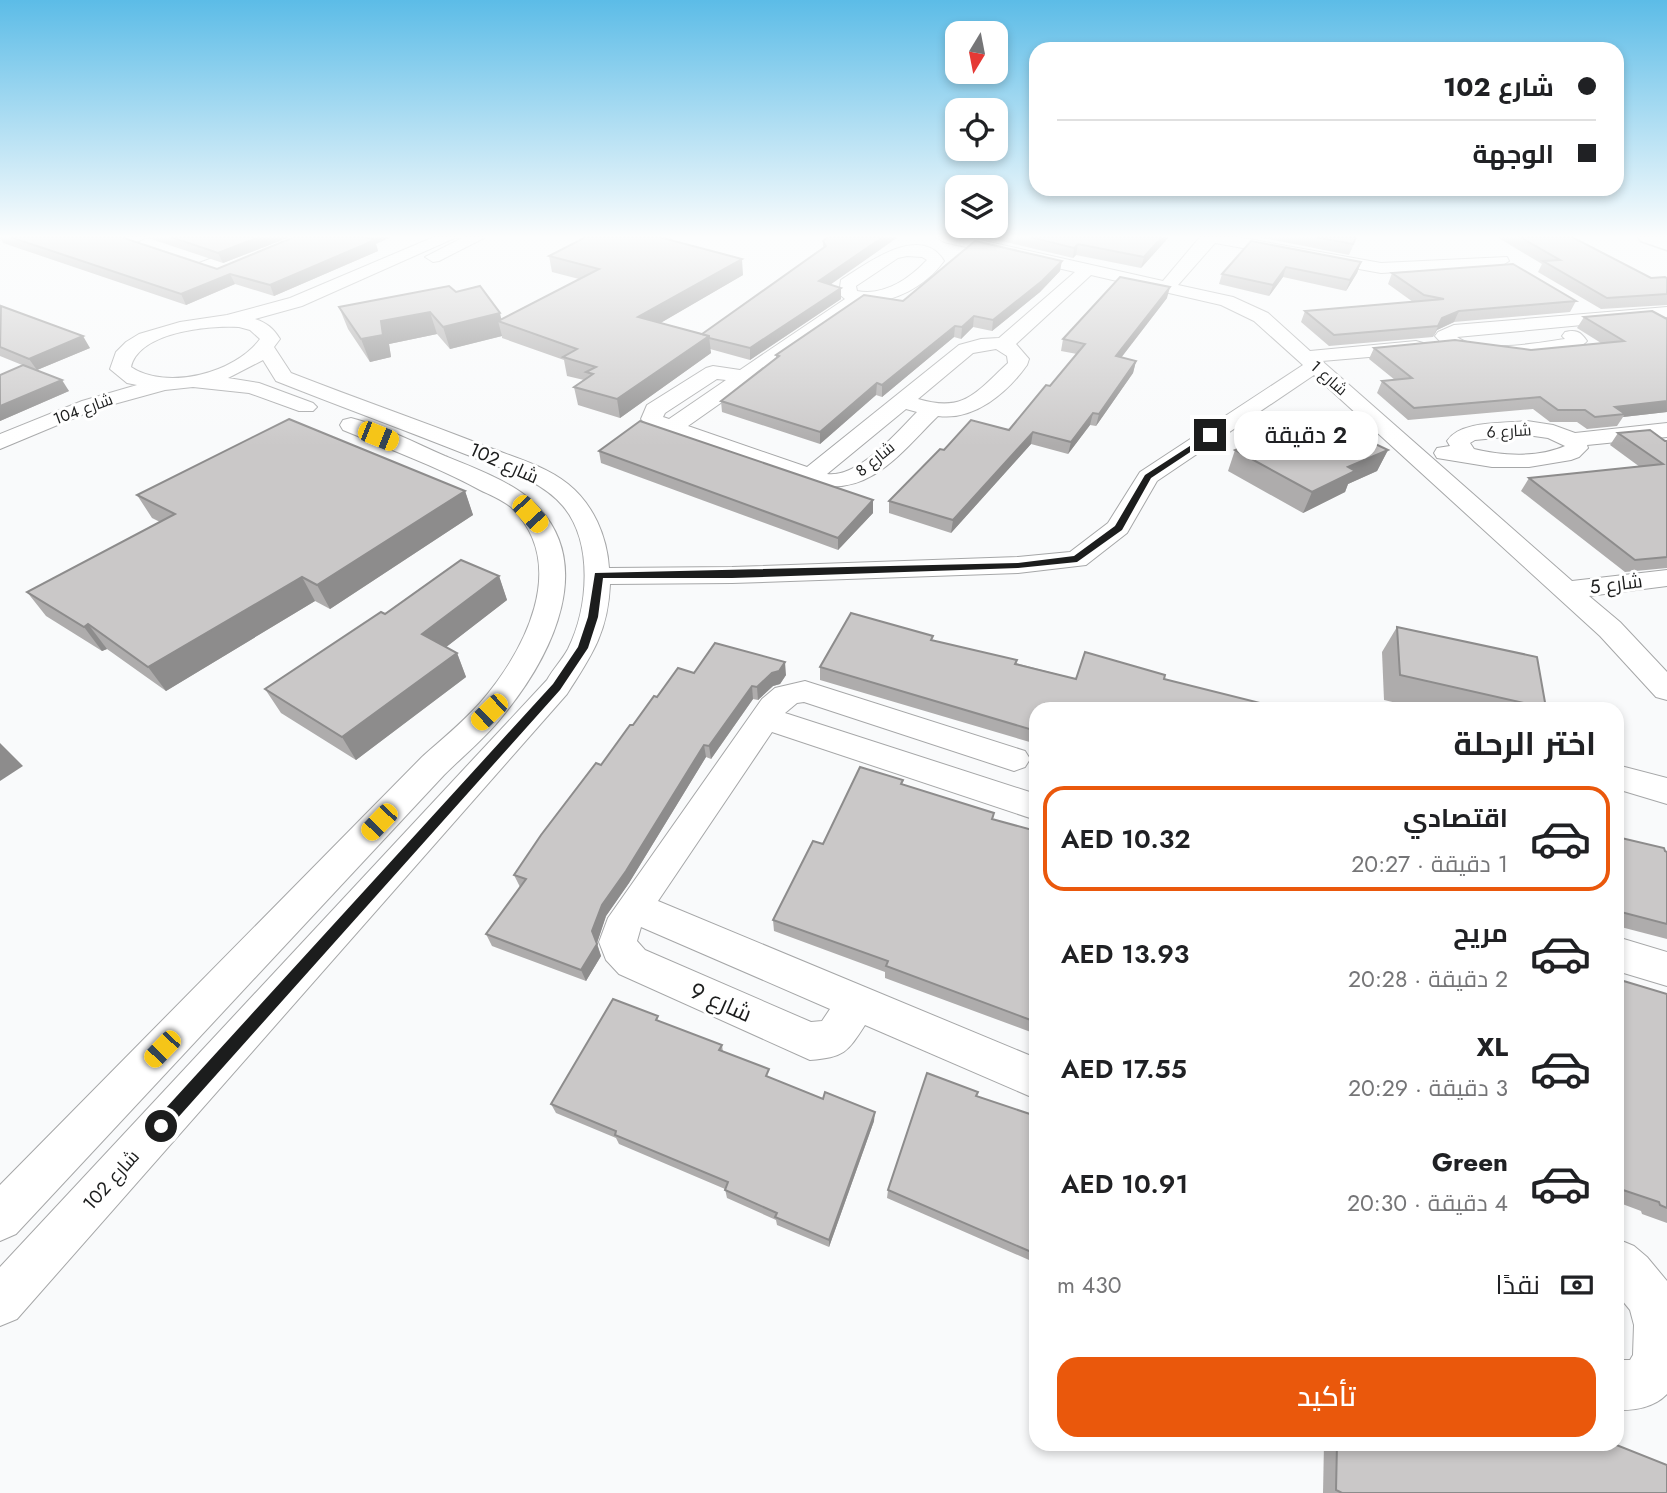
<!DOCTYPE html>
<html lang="ar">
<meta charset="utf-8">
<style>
:root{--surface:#fff;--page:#f2f2f2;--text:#202124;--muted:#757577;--line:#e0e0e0;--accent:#ea580c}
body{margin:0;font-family:Jost,Cairo,sans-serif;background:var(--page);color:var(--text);direction:rtl;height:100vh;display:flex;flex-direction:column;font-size:26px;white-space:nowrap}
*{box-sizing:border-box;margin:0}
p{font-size:23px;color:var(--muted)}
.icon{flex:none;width:38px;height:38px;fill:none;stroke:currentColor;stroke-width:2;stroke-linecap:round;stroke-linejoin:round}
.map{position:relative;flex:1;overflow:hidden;direction:ltr}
.side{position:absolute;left:1029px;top:702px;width:595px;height:749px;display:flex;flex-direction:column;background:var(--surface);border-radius:21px;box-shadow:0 4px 10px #0003;direction:rtl}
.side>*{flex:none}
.banner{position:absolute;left:1029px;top:42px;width:595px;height:154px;border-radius:21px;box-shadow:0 4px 10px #0003;direction:rtl;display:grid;align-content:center;height:154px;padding:0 28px;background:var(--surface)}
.needle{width:46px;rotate:190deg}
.controls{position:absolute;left:945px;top:21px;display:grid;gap:14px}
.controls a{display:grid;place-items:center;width:63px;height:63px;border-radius:14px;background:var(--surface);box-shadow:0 4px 10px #0003;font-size:35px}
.end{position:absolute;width:32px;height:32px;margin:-16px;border:9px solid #1c1d1d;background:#fff;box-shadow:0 0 0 4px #fff}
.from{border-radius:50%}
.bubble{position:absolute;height:49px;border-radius:21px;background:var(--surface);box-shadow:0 4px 10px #0003;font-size:23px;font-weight:600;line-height:49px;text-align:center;direction:rtl}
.car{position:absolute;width:21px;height:42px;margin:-21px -10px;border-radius:9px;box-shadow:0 0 5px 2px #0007;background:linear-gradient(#f5c518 24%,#345 0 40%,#f5c518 0 76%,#345 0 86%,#f5c518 0)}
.banner b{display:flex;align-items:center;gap:24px;height:66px;font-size:26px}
.banner b+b{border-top:2px solid var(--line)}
.banner i{width:18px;height:18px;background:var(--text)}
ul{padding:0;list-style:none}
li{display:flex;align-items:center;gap:21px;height:105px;margin:0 14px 10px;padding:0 14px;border:4px solid transparent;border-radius:21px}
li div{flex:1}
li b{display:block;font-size:26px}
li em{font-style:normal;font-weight:600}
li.current{border-color:var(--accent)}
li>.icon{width:63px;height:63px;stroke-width:1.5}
h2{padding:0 28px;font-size:32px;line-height:84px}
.pay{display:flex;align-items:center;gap:18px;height:77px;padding:0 28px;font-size:26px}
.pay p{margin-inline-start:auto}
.action{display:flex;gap:14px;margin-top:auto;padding:14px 28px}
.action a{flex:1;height:80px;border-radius:21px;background:var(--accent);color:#fff;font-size:28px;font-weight:600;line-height:80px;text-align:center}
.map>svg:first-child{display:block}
</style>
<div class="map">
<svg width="1667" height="1493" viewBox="0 0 1667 1493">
<rect width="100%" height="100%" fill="#f9fafb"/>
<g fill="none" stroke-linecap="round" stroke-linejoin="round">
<defs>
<g id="minor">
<polygon points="147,237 129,246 121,241 124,237"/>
<polygon points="269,237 293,237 211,271 205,272 197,267 199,263"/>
<path d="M 434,237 L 457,237 L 302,306 L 255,319 C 267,323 273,328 280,339 L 274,347 L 291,373 C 355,398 421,421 485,446 C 513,457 544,465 568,484 C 593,504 607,536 609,568 L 732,567 L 1018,557 L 1070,552 L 1108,523 L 1140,472 L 1303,365 L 1254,321 L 1221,305 L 1091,275 L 1016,344 L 1029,359 L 1027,365 C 1007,393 974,421 938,416 C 902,451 870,498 813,484 L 662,433 L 648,427 L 641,419 L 647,405 L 706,368 L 713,366 L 740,370 L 845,299 L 839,294 L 841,280 C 866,264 921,222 944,261 C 926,286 894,303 863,303 L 688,426 L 807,467 L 959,345 L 981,339 L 999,338 L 1075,272 L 944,242 L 936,237 L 967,237 L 1163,281 L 1200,237 L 1237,237 L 1381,263 L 1507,257 L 1509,261 L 1501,266 L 1381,273 L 1215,243 L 1178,285 L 1233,297 L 1268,313 L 1310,351 L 1416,341 L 1423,343 L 1426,347 L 1423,351 L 1416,353 L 1322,361 L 1572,581 L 1667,570 L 1667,586 L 1589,596 L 1620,622 L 1667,672 L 1667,700 L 1656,697 L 1600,636 L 1314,375 L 1157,481 L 1127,533 L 1086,565 L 1018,573 L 732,583 L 610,584 C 608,632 592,655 567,694 L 17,1319 L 0,1326 L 0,1267 L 547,680 C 553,669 562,660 568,649 C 588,609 594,543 563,506 C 539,478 499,468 465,454 C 402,429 339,406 276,381 L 263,360 L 228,378 L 259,383 L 313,403 L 317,407 L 313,411 L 299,411 L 249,393 L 193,387 L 165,390 L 96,409 L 0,449 L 0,434 L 82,401 L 137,385 L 127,383 L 110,369 L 116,352 L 126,342 L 139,334 L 180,322 L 227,315 L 290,298 ZM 907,256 L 922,257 L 927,260 C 909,279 884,296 857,291 L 856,286 L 898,258 ZM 239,327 L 250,330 L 260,339 C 235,373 167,391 131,367 C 139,332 209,325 239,327 ZM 996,349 L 1007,356 L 1008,363 C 976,392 965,413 918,399 L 973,353 ZM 717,379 L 726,380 L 669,419 L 663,417 L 665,413 ZM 906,409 L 917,412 C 896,433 859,478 827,474 Z"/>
<polygon points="464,237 486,237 439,261 433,262 425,257"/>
<path d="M 1667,307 L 1667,317 L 1457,337 C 1481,354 1537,343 1565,339 L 1562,336 L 1565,332 C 1576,329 1581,332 1587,341 C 1571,361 1469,361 1447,348 C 1443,345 1439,340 1435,336 L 1438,332 L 1454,325 Z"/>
<path d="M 351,418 C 383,426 415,443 445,456 C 470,466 506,480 526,496 C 603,558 551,658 501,718 C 484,739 463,756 444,775 L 16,1234 L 0,1241 L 0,1185 L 422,757 C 441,740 462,723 480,703 C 524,652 570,566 512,508 C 503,500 490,495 480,490 C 436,466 389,449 343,430 L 340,425 L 343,420 Z"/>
<path d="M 1527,421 L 1553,425 L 1575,433 L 1667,423 L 1667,437 L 1587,445 L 1588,448 L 1579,457 L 1571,460 L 1529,467 L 1492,467 L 1437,458 L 1434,453 L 1437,448 L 1450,446 L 1447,441 C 1461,420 1504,424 1527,421 ZM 1527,435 L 1548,438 L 1565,446 C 1538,458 1502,456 1474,449 L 1470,443 L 1475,440 Z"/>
<path d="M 805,681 L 1025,751 L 1030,759 L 1025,767 L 1014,771 L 804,702 L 797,703 L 785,713 L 1036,794 L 1036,820 L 772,732 L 658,901 L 1036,1058 L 1036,1099 L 865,1025 C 847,1053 844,1057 810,1060 L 619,974 L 606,960 L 599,942 L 608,918 L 762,699 L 775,688 ZM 641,927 L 830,1009 L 822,1021 L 811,1022 L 645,950 L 637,941 Z"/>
<polygon points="1617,765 1667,778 1667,804 1617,789"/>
<polygon points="1617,937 1667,952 1667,986 1617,971"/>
<path d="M 1617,1239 L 1634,1246 L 1647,1257 L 1667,1281 L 1667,1394 C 1655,1407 1634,1411 1617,1410 L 1617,1360 L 1630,1360 L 1633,1355 L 1634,1325 L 1630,1310 L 1617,1294 Z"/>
</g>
<polygon id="major" points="1638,237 1667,237 1667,250 1641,241"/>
</defs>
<use href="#minor" stroke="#a6a7a8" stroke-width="2"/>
<use href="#major" stroke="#a6a7a8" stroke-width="3"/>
<use href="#minor" fill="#fff" fill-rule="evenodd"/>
<use href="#major" fill="#fff" fill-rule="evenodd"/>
</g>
<g fill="#aeacac">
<polygon points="0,237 121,237 217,269 294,237 391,237 376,244 378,251 274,296 235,284 186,305 3,243"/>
<polygon points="145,237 290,237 223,263"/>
<polygon points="586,237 672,237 672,241 743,275 660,323 702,334 823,249 823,241 828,237 898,237 830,284 841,288 841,299 750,360 710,349 711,353 620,418 578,405 574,387 584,380 567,376 564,360 502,338 502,336 450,349 437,334 389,344 391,357 370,362 348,329 339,307 456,292 501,319 579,279 552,272 549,256"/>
<polygon points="985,237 1169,237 1141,268 1076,255 1073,258"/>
<polygon points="1258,237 1357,237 1349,255"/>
<polygon points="1497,237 1572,237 1651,278 1667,278 1667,305 1601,309 1538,272 1542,264"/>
<polygon points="1251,241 1361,262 1357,273 1346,291 1283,277 1269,296 1219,284 1222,274"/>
<polygon points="1060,271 1040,292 992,331 973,327 961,339 954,337 882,397 876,395 820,444 722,412 721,401 776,359 776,355 903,301"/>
<polygon points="1392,273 1576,301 1570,312 1454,322 1437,330 1433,337 1329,346 1301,322 1305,311 1413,302 1388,284"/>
<polygon points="1167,298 1121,358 1136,361 1133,373 1096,426 1090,425 1068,454 1031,444 951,533 889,513 889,501 944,450 1009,430 1050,386 1077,354 1061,351 1063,339"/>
<polygon points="0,307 90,348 37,370 69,391 0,421 0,375 32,369 0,356"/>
<polygon points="1584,317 1667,319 1667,412 1623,417 1617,426 1587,429 1577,422 1550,422 1533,409 1408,420 1377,393 1382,381 1395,380 1369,359 1374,348 1531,350 1601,343 1577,328"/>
<polygon points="1335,433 1388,450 1377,471 1348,484 1345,492 1303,513 1228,471 1235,450 1257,441 1258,437"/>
<polygon points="1618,433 1667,441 1667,568 1625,572 1521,491 1529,478 1640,467 1610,445"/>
<polygon points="599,451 873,500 873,513 838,550 601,463"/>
<polygon points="465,491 473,515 330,609 315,601 166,691 107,649 102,651 46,616 27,592 160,522 152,518 137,495"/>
<polygon points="499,576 507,600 446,647 457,653 466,677 356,760 281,713 265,689 385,614"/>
<polygon points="1397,627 1546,708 1545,709 1422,709 1384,700 1382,652"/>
<polygon points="933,641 1076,679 1164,679 1284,709 1036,709 1036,735 1033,743 820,680 820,667"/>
<polygon points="694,673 786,675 780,684 773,686 758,700 753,699 711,759 706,757 629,883 606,916 597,943 601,956 586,981 492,946 486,934 520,887 514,875 633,725"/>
<polygon points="902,785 994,813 993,819 1036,831 1036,1034 885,978 885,972 774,931 773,920 823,844"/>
<polygon points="1617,837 1667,852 1667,939 1617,926"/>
<polygon points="1617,979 1667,994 1667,1223 1642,1214 1641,1211 1617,1202"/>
<polygon points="660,1022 722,1045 723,1052 770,1078 874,1121 829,1247 777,1225 776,1220 727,1198 725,1189 619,1144 616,1138 556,1113 551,1104"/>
<polygon points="976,1096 1036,1116 1036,1263 887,1198 888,1190"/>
<polygon points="1324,1444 1614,1444 1667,1493 1323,1493"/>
</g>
<g fill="#8d8c8c">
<polygon points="259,237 290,237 223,263 218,253"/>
<polygon points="391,237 376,244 378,251 274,296 270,285 364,238"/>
<polygon points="883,237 898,237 820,292 819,281"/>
<polygon points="1162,237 1169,237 1141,268 1144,257"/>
<polygon points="1078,244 1076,255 1073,258 1074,248"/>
<polygon points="742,259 743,275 640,335 638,317"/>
<polygon points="1062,261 1060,271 1040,292 992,331 993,320"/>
<polygon points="1361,262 1357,273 1346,291 1350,280"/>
<polygon points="1286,267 1283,277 1269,296 1273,285"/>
<polygon points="230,274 235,284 186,305 181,294"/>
<polygon points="1170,287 1167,298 1113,368 1116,356"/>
<polygon points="841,288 841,299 750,360 750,348"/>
<polygon points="1459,311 1454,322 1437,330 1433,337 1442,318"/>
<polygon points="430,312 437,334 389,344 391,357 370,362 361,339 381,321"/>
<polygon points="500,313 502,322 498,321 502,336 450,349 443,327"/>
<polygon points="974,316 973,327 961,339 962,327"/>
<polygon points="955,326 954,337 882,397 882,385"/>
<polygon points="83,336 90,348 37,370 29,359"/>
<polygon points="709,336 711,353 620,418 617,399"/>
<polygon points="1136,361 1133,373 1096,426 1099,414"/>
<polygon points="62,380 69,391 0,421 0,406"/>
<polygon points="877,383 876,395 820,444 820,432"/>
<polygon points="1667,401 1667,412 1623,417 1625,414 1615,407"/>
<polygon points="1093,413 1090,425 1068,454 1071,442"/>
<polygon points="1033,432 1031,444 951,533 953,520"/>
<polygon points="1388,450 1377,471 1348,484 1345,492 1303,513 1312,492 1348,467"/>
<polygon points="465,491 473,515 330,609 317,585"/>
<polygon points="873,500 873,513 838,550 838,538"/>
<polygon points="499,576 507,600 432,658 422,634"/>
<polygon points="302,577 315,601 166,691 148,667"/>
<polygon points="88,624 107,649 102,651 84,627"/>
<polygon points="457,653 466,677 356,760 342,737"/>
<polygon points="785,662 786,675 780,684 773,686 758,700 757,687"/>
<polygon points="752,686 753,699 711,759 709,746"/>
<polygon points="0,743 23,766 0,781"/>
<polygon points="704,745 706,757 629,883 606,916 597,943 592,931 602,905"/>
<polygon points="597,944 601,956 586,981 581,970"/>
<polygon points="875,1112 874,1121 829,1247 829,1240"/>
</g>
<g fill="#cac8c8" stroke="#8d8c8c" stroke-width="2">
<polygon points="10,237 121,237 217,269 294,237 364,237 375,240 270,285 230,274 181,294"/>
<polygon points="171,237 259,237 218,253"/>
<polygon points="586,237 659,237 742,259 638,317 709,336 617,399 574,387 593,374 586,372 596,367 563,357 577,349 498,321 599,269 549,256"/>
<polygon points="828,237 883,237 819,281 841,288 750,348 709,338 709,336 702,334 826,246 823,241"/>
<polygon points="1030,237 1162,237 1144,257 1078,244 1074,248"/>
<polygon points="1315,237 1356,237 1353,244"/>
<polygon points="1520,237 1572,237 1651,278 1665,277 1667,278 1667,294 1607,298 1543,261 1560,260"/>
<polygon points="975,241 1062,261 1042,281 993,320 974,316 962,327 955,326 882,385 877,383 820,432 721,401 779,356 776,355 864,295 903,301"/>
<polygon points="1251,241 1361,262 1350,280 1286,267 1273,285 1222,274"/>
<polygon points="1513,264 1576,301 1459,311 1442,318 1438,326 1334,335 1305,311 1444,299 1424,295 1392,273"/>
<polygon points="1120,277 1170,287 1116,356 1136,361 1099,414 1093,413 1071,442 1033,432 953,520 889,501 940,449 944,450 971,420 1009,430 1046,385 1050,386 1085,344 1063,339"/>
<polygon points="449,286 456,292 480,286 500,313 443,327 430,312 381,321 383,335 361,339 339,307"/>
<polygon points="1,306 83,336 29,359 0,347"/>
<polygon points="1652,311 1667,319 1667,401 1615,407 1625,414 1595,417 1585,410 1558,410 1540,397 1414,408 1382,381 1412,378 1374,348 1455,340 1531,350 1624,341 1584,317"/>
<polygon points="23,365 62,380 0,406 0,375"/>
<polygon points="1309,418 1335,433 1346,430 1388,450 1348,467 1355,471 1312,492 1235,450 1261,439 1258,437"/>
<polygon points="289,419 465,491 317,585 302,577 148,667 88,624 84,627 27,592 175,514 137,495"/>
<polygon points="640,421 873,500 838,538 599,451"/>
<polygon points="1650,430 1665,441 1667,441 1667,557 1635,560 1529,478 1663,464 1618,433"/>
<polygon points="461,560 499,576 422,634 457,653 342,737 265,689 381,612 385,614"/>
<polygon points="851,613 933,636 931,640 1017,660 1015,664 1076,679 1085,652 1165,675 1164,679 1284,709 1065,709 1045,704 1044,709 1036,709 1036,731 820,667"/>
<polygon points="1397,627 1537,657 1546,708 1400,675"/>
<polygon points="715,643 785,662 779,671 772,673 757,687 752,686 709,746 704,745 626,871 602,905 592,931 597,944 581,970 486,934 526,879 514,875 541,835 596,763 601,765 630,725 633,725 654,696 657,697 678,668 694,673"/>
<polygon points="860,767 903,780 901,784 994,813 992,819 1036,831 1036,1022 886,966 888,961 773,920 813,841 823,844"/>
<polygon points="1617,837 1664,848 1665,851 1667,852 1667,924 1617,911"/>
<polygon points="1617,979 1667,994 1667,1208 1660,1205 1659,1202 1617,1188"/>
<polygon points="613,999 658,1016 656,1020 722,1045 719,1050 769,1069 766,1076 823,1099 825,1092 875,1112 829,1240 775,1217 777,1213 725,1190 728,1182 615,1135 616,1131 551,1104"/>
<polygon points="927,1073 978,1092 976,1096 1036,1116 1036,1254 888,1190"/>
<polygon points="1337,1444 1614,1444 1667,1465 1667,1493 1342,1493 1336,1490"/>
</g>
<linearGradient id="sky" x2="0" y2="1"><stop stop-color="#5cbce7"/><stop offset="0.53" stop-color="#fcfdfd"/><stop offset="1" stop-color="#fcfdfd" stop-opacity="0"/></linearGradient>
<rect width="1667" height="446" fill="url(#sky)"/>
<polygon fill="#1c1d1d" points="1210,433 1213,437 1151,478 1122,530 1077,562 1018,568 732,578 603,578 598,617 588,648 560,690 166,1131 161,1133 155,1131 153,1126 155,1120 553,684 578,647 588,617 595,573 1018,563 1074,556 1115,526 1145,475"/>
<g text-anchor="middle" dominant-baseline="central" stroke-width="6" stroke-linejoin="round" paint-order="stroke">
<g font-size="16" fill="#1c1d1d" stroke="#fff">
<text transform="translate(1329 378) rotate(42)">شارع 1</text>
<text transform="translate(83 409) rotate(-20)">شارع 104</text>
<text transform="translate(1509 431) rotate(-3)">شارع 6</text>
<text transform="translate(875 459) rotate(-39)">شارع 8</text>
</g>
<g font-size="19" fill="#1c1d1d" stroke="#fff">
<text transform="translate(504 463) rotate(24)">شارع 102</text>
<text transform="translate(1616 584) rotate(-7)">شارع 5</text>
<text transform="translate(111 1180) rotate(-48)">شارع 102</text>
</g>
<g font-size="23" fill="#1c1d1d" stroke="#fff">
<text transform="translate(721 1002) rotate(24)">شارع 9</text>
</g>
</g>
</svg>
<div class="controls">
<a><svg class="needle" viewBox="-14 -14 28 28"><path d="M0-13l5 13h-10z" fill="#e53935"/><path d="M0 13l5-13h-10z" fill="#757577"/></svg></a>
<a><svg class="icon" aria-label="locate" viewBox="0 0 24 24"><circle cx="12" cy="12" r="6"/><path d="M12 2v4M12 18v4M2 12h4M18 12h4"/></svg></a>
<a><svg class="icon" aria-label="layers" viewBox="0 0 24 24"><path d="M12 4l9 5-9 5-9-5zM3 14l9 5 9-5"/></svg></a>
</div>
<i class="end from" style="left:161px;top:1126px"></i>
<i class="end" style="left:1210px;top:435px"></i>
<div class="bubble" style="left:1234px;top:411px;width:144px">2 دقيقة</div>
<i class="car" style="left:378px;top:436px;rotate:112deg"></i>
<i class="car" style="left:530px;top:514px;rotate:138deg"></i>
<i class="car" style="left:489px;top:712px;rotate:226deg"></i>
<i class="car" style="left:379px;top:822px;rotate:224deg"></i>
<i class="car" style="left:162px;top:1049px;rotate:224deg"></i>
<div class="banner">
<b><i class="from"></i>شارع 102</b>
<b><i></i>الوجهة</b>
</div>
<section class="side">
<h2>اختر الرحلة</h2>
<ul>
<li class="current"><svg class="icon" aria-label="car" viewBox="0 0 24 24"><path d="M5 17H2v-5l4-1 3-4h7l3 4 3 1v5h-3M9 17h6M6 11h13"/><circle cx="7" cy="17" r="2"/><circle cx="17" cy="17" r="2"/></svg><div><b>اقتصادي</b><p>1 دقيقة · 20:27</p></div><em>AED 10.32</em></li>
<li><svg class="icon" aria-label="car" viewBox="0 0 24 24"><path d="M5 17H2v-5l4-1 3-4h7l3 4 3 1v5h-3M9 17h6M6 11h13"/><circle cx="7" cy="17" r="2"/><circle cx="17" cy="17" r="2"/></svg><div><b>مريح</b><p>2 دقيقة · 20:28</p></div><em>AED 13.93</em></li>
<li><svg class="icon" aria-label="car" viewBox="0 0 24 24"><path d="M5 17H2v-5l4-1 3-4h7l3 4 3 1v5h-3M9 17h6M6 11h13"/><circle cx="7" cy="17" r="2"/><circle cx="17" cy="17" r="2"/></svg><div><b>XL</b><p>3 دقيقة · 20:29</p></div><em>AED 17.55</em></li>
<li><svg class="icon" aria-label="car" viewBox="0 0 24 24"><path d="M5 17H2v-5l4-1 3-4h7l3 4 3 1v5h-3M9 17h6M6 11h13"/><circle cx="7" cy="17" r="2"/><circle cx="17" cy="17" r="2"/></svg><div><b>Green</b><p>4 دقيقة · 20:30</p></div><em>AED 10.91</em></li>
</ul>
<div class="pay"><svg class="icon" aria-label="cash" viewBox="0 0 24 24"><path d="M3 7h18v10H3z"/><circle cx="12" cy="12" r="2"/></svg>نقدًا<p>430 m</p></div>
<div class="action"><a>تأكيد</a></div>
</section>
</div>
